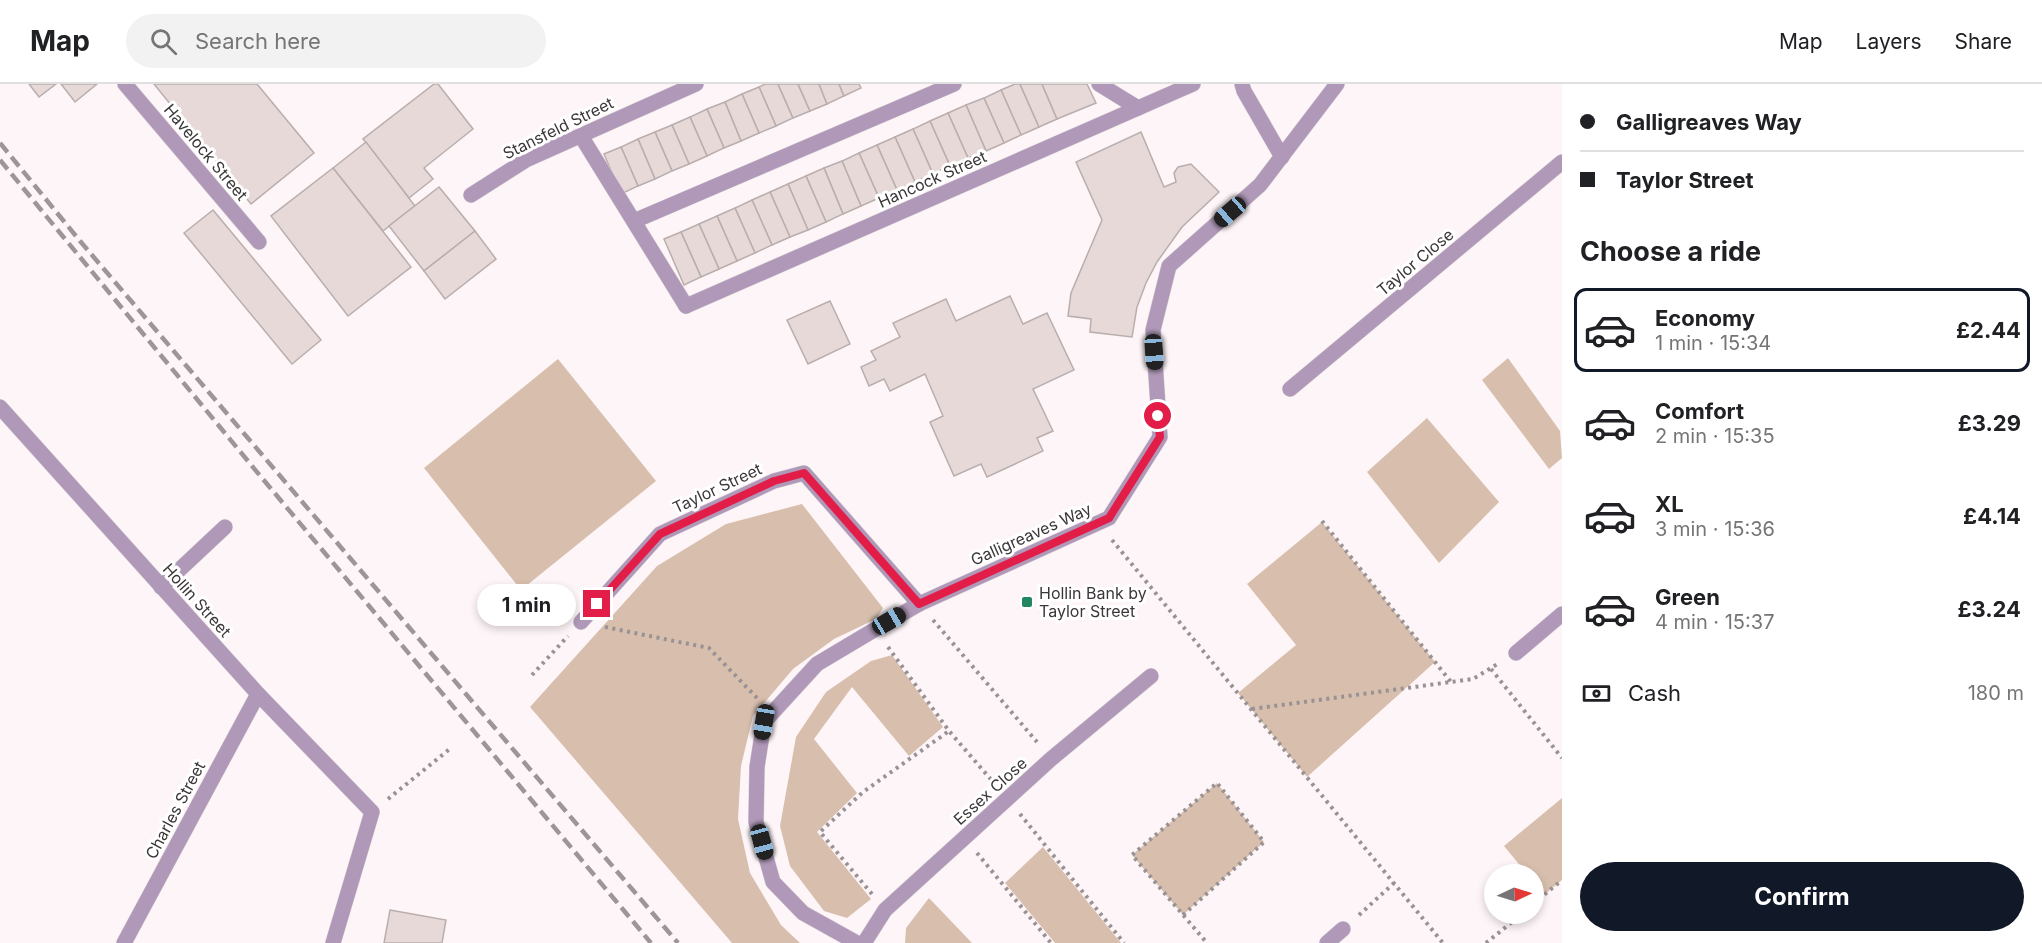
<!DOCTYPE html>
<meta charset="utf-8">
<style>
:root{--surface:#fff;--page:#f2f2f2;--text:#202124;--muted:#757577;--line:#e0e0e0;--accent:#111827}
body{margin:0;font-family:Inter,sans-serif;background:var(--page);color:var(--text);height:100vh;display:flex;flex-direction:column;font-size:22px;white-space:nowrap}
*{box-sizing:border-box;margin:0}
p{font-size:20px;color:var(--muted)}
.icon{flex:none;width:33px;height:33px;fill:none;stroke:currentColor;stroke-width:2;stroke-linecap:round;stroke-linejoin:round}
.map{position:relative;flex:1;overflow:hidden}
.details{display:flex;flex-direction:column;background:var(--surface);width:480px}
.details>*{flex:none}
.top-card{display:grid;align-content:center;height:132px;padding:0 18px;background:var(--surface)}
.needle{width:39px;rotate:86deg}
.tools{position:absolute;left:1484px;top:780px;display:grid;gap:12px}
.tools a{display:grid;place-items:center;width:60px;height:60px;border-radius:50%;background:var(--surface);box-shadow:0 3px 9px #0003;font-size:30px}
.end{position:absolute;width:27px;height:27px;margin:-14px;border:8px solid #e11d48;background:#fff;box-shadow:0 0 0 3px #fff}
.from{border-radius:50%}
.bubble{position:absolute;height:42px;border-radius:21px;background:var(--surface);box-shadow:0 3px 9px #0003;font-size:20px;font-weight:700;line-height:42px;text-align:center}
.car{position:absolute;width:18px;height:36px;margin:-18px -9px;border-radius:8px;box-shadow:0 0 4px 2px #0007;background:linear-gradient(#222 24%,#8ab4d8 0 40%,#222 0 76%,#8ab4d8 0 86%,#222 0)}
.top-card b{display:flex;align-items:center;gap:21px;height:57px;font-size:22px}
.top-card b+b{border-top:2px solid var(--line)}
.top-card i{width:15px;height:15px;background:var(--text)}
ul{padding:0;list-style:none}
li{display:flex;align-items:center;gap:18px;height:84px;margin:0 12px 9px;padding:0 6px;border:3px solid transparent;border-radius:12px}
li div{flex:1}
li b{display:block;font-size:22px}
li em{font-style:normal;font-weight:700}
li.selected{border-color:var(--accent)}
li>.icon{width:54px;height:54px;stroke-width:1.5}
h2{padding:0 18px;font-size:27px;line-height:72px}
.pay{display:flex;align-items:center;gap:15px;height:66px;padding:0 18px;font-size:22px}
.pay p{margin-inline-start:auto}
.action{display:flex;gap:12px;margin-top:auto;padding:12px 18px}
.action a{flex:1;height:69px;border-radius:36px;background:var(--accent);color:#fff;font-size:24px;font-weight:700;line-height:69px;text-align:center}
header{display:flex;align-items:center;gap:36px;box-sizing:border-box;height:84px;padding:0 30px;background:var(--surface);border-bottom:2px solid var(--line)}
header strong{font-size:28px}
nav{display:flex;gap:33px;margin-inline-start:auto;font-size:21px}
.search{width:420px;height:54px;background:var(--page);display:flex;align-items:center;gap:15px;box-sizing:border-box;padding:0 21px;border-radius:33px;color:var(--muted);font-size:22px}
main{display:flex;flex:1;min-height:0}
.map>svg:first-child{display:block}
</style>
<header>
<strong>Map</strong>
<div class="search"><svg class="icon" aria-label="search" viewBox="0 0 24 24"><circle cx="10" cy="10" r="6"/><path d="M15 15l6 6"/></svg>Search here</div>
<nav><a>Map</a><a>Layers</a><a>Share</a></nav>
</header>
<main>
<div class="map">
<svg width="1562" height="859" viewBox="0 0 1562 859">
<rect width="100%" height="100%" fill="#fef5f9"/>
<g fill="#d8bfad">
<polygon points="1508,274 1560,347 1562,374 1549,385 1482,296"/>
<polygon points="558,275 656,397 521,506 424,384"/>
<polygon points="1427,334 1499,418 1439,479 1367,388"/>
<polygon points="802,420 883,524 876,535 834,555 793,585 753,632 741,682 738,735 750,789 781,841 800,859 732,859 530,623 657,482 726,440"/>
<polygon points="1322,438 1435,578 1307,693 1238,609 1296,561 1247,500"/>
<polygon points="892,571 943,643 909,672 852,603 814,655 857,709 817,748 871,815 847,834 824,827 790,782 780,742 796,653 826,608 871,577"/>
<polygon points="1217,699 1264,758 1183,831 1132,771"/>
<polygon points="1562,714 1562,796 1544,811 1533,798 1533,790 1527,790 1504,762"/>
<polygon points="1043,763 1121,859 1055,859 1005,799"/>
<polygon points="929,814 972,859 905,859 906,844"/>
</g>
<g fill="#e6d9d8" stroke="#baaead" stroke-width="1.5">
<polygon points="29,0 56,0 39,13"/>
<polygon points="61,0 97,0 75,18"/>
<polygon points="154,0 257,0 314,69 251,120"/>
<polygon points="434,0 438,0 473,45 424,84 433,95 409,114 363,55"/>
<polygon points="765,0 778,0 793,34 776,42 759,3"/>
<polygon points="778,0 798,0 810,27 793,34"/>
<polygon points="798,0 819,0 827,20 810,27"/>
<polygon points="819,0 839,0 844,12 827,20"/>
<polygon points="839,0 859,0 861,4 844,12"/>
<polygon points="1015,0 1020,0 1039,43 1021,51 1001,6"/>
<polygon points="1020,0 1042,0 1057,35 1039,43"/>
<polygon points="1042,0 1087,0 1096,19 1057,35"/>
<polygon points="759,3 776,42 759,49 742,10"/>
<polygon points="1001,6 1021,51 1004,59 984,14"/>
<polygon points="742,10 759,49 741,57 725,18"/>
<polygon points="984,14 1004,59 986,67 966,21"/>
<polygon points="725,18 741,57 724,64 707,25"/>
<polygon points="966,21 986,67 968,74 948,29"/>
<polygon points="707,25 724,64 707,72 690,33"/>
<polygon points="948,29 968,74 950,82 930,37"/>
<polygon points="690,33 707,72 689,80 672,41"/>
<polygon points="930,37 950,82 933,90 913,45"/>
<polygon points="672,41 689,80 672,87 655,48"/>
<polygon points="913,45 933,90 915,98 895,53"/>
<polygon points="655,48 672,87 655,95 638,55"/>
<polygon points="1141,48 1164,103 1176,98 1174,89 1178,83 1191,80 1219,108 1182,143 1157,178 1146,199 1137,223 1132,253 1090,248 1091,235 1068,232 1071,209 1102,136 1076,78"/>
<polygon points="895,53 915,98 897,106 877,61"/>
<polygon points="638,55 655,95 638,102 621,63"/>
<polygon points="366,58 415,122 383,147 333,84"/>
<polygon points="877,61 897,106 879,114 859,69"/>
<polygon points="621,63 638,102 621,110 604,70"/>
<polygon points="859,69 879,114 861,122 842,77"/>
<polygon points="842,77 861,122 843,130 824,84"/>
<polygon points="333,84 411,183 348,232 271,132"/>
<polygon points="824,84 843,130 826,138 806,92"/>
<polygon points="806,92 826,138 808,146 788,100"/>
<polygon points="788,100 808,146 790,153 770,108"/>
<polygon points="439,103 475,147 424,187 389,142"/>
<polygon points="770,108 790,153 772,161 752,116"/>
<polygon points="752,116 772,161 755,169 735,124"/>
<polygon points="735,124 755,169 737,177 717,132"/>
<polygon points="213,126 321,256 292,280 184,149"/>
<polygon points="717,132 737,177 719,185 699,140"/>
<polygon points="699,140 719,185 701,193 681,148"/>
<polygon points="475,147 496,175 445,215 424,187"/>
<polygon points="681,148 701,193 684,201 664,155"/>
<polygon points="1010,212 1023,240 1047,229 1074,286 1033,305 1053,347 1037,354 1043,367 987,393 981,380 954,392 930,338 943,332 925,290 890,307 884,295 869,302 861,283 876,276 871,267 900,253 893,239 946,215 956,237"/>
<polygon points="830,217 850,260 808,280 787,236"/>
<polygon points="390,826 446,836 442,859 384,859"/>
</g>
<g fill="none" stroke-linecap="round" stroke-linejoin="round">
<defs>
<g id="service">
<polyline points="1099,0 1138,24"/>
<polyline points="581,52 686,222"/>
<polyline points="634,137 954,0"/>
<polyline points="161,503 225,443"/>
</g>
<g id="minor">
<polyline points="125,0 259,158"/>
<polyline points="1242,0 1244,7 1282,73"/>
<polyline points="471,111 526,76 696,0"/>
<polyline points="686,222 1193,0"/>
<polyline points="1290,305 1562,78"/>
<polyline points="0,323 258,610 372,728 333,859"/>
<polyline points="581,538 660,450 774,397 804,389 919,520"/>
<polyline points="1516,569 1562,530"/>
<polyline points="124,859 258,610"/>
<polyline points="857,859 803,829 773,798 756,738 757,683 764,638 817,580 874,546 919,520 1109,434 1160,353 1153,246 1169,182 1260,101 1337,0"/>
<polyline points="864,859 885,826 1051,675 1151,592"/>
<polyline points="1327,859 1343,845"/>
</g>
</defs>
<use href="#service" stroke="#dbd3d6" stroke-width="16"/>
<use href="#minor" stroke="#dbd3d6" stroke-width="16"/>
<g stroke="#989295" stroke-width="4" stroke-dasharray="3 4.5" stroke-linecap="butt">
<polyline points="1322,437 1451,598"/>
<polyline points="1112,456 1443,859"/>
<polyline points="933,536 1037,658"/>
<polyline points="605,543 709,564 757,614"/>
<polyline points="888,563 949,647 994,699"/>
<polyline points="1491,585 1562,674"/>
<polyline points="532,591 568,552"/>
<polyline points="1252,625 1473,595 1499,579"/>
<polyline points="388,715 451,664"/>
<polyline points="1020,730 1124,859"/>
<polyline points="977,769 1051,859"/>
<polyline points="872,810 820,748 863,708 949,647"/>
<polyline points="1533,820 1562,796"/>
<polyline points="1183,831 1264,758 1217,699 1132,771 1207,859"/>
<polyline points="1359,831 1394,799"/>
<polyline points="1486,859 1522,830"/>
</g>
<use href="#service" stroke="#af98b8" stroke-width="15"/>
<use href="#minor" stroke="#af98b8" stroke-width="15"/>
<g stroke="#9c9699" stroke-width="4.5" stroke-dasharray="12 6" stroke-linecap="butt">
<polyline points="0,59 80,157 678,859"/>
<polyline points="0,76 252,382 651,859"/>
</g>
</g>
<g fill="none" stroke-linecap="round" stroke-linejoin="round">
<polyline stroke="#e11d48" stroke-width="8" points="597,520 660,450 774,397 804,389 919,520 1109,434 1160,353 1158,332"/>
</g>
<rect fill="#228660" stroke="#fff" stroke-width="2" x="1021" y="512" width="12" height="12" rx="3"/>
<g text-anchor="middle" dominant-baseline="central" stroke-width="6" stroke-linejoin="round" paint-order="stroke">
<g font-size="16" fill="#3b3739" stroke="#fff">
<text transform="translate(558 44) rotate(-26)">Stansfeld Street</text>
<text transform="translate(206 68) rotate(50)">Havelock Street</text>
<text transform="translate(932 95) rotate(-24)">Hancock Street</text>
<text transform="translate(1415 178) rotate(-40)">Taylor Close</text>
<text transform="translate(717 404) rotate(-25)">Taylor Street</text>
<text transform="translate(1031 450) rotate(-24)">Galligreaves Way</text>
<text transform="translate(197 516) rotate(48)">Hollin Street</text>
<text transform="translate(990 707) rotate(-42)">Essex Close</text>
<text transform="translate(175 726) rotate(-62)">Charles Street</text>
</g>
<g font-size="16" fill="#3b3739" stroke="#fff" text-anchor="start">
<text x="1039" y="509">Hollin Bank by<tspan x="1039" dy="18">Taylor Street</tspan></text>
</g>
</g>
</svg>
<div class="tools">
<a><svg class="needle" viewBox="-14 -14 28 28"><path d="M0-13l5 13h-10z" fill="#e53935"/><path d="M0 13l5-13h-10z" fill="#757577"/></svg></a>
</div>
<i class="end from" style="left:1158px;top:332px"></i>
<i class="end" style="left:597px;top:520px"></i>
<div class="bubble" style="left:477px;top:500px;width:99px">1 min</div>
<i class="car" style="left:1230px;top:128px;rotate:229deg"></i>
<i class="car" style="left:1154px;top:268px;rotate:176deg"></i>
<i class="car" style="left:889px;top:537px;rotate:60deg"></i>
<i class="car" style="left:764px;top:638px;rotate:189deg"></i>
<i class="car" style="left:762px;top:758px;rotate:165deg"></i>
</div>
<section class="details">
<div class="top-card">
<b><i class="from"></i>Galligreaves Way</b>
<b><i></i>Taylor Street</b>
</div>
<h2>Choose a ride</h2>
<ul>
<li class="selected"><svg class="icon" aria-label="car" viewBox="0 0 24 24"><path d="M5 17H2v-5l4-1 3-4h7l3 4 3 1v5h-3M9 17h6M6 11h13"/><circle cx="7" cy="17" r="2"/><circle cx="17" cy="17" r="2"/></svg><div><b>Economy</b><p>1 min · 15:34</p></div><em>£2.44</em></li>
<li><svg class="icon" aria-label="car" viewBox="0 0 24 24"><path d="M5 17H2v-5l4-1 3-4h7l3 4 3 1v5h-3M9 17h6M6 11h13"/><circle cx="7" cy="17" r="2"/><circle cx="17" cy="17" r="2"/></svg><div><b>Comfort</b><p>2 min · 15:35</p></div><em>£3.29</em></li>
<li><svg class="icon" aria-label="car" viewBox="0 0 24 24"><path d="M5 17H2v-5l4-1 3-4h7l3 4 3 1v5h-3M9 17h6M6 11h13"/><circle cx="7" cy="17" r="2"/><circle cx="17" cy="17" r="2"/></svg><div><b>XL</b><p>3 min · 15:36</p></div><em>£4.14</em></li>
<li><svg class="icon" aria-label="car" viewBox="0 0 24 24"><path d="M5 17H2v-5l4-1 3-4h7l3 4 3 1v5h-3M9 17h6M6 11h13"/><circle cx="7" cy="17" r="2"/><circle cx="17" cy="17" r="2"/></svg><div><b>Green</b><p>4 min · 15:37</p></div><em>£3.24</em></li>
</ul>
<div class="pay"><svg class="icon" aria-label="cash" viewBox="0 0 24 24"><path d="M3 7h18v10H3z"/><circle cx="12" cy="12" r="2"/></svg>Cash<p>180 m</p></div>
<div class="action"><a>Confirm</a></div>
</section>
</main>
